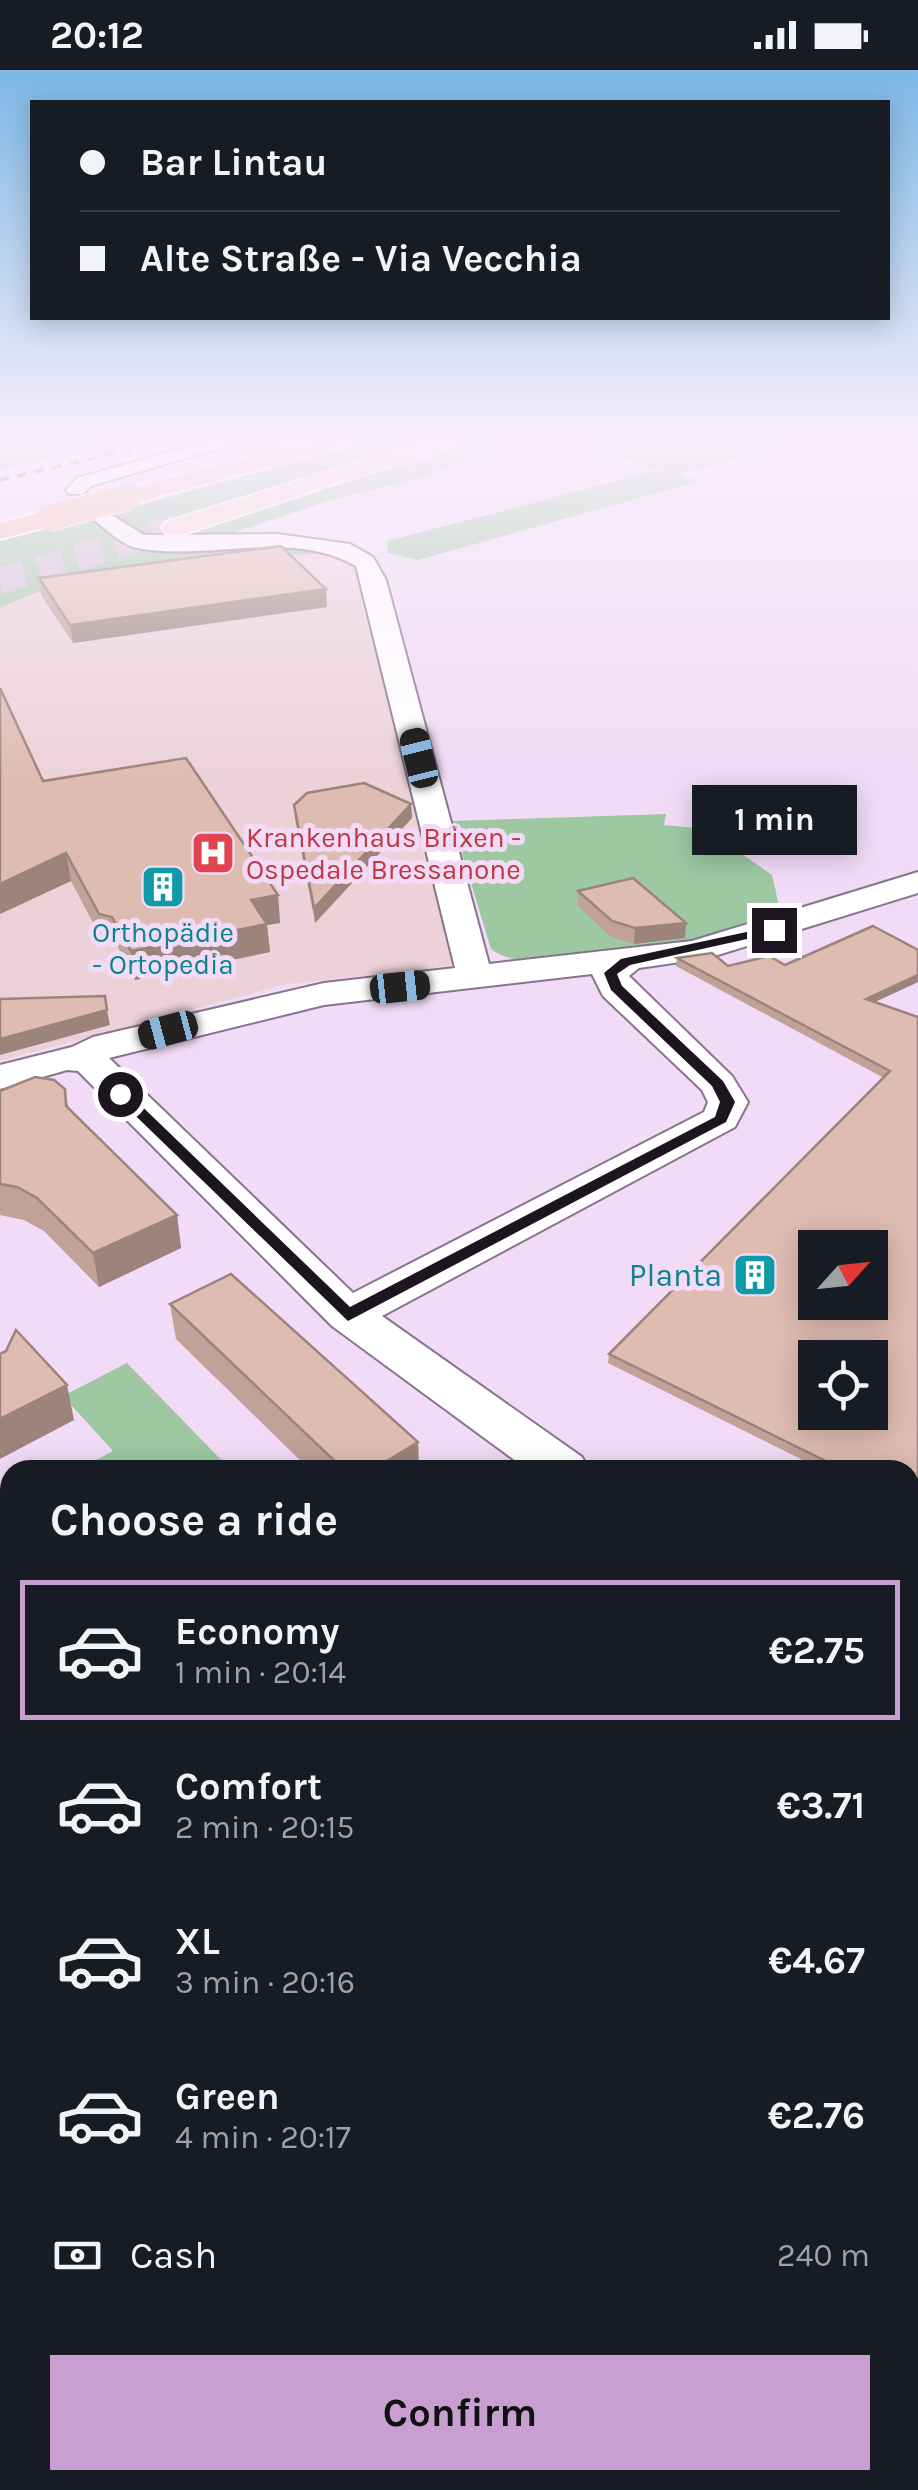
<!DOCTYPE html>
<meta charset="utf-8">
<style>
:root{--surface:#171b24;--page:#242831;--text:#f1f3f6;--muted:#9ea1a6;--line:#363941;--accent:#c89fd0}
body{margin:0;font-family:Karla,sans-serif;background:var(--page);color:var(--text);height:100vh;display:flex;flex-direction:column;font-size:38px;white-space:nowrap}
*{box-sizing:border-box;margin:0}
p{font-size:32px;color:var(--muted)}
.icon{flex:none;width:55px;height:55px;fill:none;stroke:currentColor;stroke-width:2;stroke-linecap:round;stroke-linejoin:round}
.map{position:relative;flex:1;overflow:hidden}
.panel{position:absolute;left:0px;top:1390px;width:920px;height:1030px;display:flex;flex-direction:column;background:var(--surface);border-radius:30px 30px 0 0;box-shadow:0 5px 25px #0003}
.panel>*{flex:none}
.banner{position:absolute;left:30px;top:30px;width:860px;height:220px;border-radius:0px;box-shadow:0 5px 25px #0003;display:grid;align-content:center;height:220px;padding:0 50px;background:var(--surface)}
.needle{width:65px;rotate:63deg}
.tools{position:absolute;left:798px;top:1160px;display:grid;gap:20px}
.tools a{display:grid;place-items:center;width:90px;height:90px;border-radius:0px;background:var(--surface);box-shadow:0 5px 25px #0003;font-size:50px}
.end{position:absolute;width:45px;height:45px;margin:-22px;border:12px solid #1c141e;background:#fff;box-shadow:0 0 0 5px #fff}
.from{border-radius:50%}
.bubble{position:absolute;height:70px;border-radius:0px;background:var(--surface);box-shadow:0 5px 25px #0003;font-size:32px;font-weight:700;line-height:70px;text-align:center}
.car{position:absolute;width:30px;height:60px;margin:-30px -15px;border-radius:12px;box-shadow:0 0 8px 2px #0007;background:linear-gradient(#222 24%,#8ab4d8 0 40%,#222 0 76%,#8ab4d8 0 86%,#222 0)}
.banner b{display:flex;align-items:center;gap:35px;height:95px;font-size:38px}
.banner b+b{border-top:2px solid var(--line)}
.banner i{width:25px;height:25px;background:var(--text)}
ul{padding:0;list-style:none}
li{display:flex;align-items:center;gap:30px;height:140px;margin:0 20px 15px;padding:0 30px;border:5px solid transparent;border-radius:0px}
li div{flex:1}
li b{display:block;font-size:38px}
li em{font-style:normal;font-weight:700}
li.selected{border-color:var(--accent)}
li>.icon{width:90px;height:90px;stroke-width:1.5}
h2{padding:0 50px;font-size:45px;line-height:120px}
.pay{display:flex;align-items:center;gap:25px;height:110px;padding:0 50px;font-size:38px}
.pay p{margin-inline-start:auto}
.action{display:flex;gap:20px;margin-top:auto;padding:20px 50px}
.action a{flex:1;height:115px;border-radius:0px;background:var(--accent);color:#111;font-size:40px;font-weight:700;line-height:115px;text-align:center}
.status{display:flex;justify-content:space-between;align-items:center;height:70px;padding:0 50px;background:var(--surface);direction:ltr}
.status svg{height:28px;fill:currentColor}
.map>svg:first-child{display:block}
</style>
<div class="status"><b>20:12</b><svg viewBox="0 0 49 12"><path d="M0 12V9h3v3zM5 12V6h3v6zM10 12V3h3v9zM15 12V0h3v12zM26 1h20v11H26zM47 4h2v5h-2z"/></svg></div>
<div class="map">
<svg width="918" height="2420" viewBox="0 0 918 2420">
<rect width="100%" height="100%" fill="#f1dbf6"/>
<polygon fill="#ecd2d8" points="292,484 332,484 351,490 361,505 455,896 287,914 0,991 0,538 44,517 159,495"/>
<g fill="#9dc8a2">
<polygon points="0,370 130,370 0,400"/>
<path d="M 377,370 L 432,370 L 163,454 L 167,461 L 191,464 L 330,416 L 424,391 L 441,391 L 433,388 C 460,370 484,370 516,370 L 416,410 L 340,427 L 220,467 L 145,468 L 112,443 Z"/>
<polygon points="620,370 808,370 678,404 699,411 418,490 387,483 388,471 659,400 589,377"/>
<path d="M 88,446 L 125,472 L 300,475 L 332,484 C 223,485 99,490 0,538 L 0,470 Z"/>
<path d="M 666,744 L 664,755 L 706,759 L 772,805 L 782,849 C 724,864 538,917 491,879 L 452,751 Z"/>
<polygon points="127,1293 231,1400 78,1400 113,1381 63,1326"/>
<polygon points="910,1852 918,1859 918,2049 910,2057"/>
<polygon points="206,2410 584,2410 575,2420 212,2420"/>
</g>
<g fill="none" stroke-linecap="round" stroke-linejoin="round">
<polyline stroke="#d1bdd6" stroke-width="26" stroke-dasharray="26 14" stroke-linecap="butt" points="0,511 175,458"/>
<defs>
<g id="street">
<polygon points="215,370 247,370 91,416 83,424 69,424 66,420 77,408"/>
<path d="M 99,437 L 144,465 L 277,464 L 350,474 L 373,487 L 386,510 L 489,894 L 692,871 L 918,802 L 918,823 L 708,888 L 639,898 L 629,906 L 732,1006 L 748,1032 L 735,1057 L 382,1246 L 582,1387 L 589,1400 L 528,1400 L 332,1256 L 78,1001 L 67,1000 L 0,1019 L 0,995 L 72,977 L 93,967 L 324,913 L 455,898 L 356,496 C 289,458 208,492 137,478 C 121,475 104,457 91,448 L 88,443 ZM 592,904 L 603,926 L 702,1020 L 708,1032 L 704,1042 L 353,1223 L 109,988 L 324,935 Z"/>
<polygon points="910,1632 918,1635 918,1686 910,1683"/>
<polygon points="0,1809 10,1813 10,1883 0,1879"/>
<polygon points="10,1898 10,1968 0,1972 0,1902"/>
</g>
<polygon id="primary" points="430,370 466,370 184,464 166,464 162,458 166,452"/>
<g id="highway">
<polygon points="312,370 351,370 348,375 127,435 114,427 118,422"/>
<polygon points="49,440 62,448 58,454 0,469 0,453"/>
</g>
</defs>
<use href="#street" stroke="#88748c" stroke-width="4"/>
<use href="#primary" stroke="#fff" stroke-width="4"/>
<use href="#highway" stroke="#fff" stroke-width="4"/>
<use href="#street" fill="#fff" fill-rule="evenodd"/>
<use href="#primary" fill="#fad9cd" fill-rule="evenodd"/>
<use href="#highway" fill="#f6c0ac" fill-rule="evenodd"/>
<polyline stroke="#726475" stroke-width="4" stroke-dasharray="9 9" stroke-linecap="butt" points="0,410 171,370"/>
<defs>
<polyline id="highway-bridge" points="49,448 127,427"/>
</defs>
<use href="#highway-bridge" stroke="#fff" stroke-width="28" stroke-linecap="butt"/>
<use href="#highway-bridge" stroke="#f6c0ac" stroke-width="26"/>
</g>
<g fill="#c0a298">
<polygon points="39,508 326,519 327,537 73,573 41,525"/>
<polygon points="0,618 43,711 278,825 280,853 267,855 270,882 135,910 117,875 103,872 71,811 0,844"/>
<polygon points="411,734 412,748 315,853 295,749 294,735"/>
<polygon points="578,821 686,853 685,868 634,874 611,867 578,836"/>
<polygon points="677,888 728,896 785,895 918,912 875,932 918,947 918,1447 910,1443 910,1400 823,1400 608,1293 609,1284 884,1008 676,896"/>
<polygon points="65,1019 69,1039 177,1145 181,1178 99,1217 44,1161 24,1150 0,1145 0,1021"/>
<polygon points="170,1234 418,1372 419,1400 310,1400 176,1269"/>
<polygon points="0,1496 10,1509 10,1726 0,1712"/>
</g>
<g fill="#9c847c">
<polygon points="326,519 327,537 73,573 70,555"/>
<polygon points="411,734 412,748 315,853 314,838"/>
<polygon points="66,783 71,811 0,844 0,814"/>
<polygon points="278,825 280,853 267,855 270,882 135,910 131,881 251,830"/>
<polygon points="686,853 685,868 634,874 635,858"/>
<polygon points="918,905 918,912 864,937 866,929"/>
<polygon points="107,940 110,955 0,985 0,969"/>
<polygon points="177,1145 181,1178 99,1217 93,1183"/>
<polygon points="67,1315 74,1350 0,1389 0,1349"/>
<polygon points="418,1372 419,1400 372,1400"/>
<polygon points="10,1696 10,1717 4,1700"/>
</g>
<g fill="#dfbcb1" stroke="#9c847c" stroke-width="2.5" fill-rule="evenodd">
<polygon points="281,476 326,519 70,555 39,508"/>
<polygon points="0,618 43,711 186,688 278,825 251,830 267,854 131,881 112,847 99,844 66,783 0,814"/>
<polygon points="364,713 411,734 314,838 294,735 307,723"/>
<polygon points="633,808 686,853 635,858 612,851 578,821"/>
<path d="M 873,856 L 918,880 L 918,905 L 866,929 L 918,947 L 918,1437 L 910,1433 L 910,1400 L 844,1400 L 609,1284 L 890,1001 L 677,888 L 712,883 L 728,896 L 769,886 L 785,895 ZM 815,1178 L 870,1178 L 870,1232 L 815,1232 ZM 815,1288 L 870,1288 L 870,1342 L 815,1342 Z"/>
<polygon points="105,926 107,940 0,969 0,929"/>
<polygon points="35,1007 54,1010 65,1019 66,1036 177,1145 93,1183 37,1128 17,1117 0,1114 0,1021"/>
<polygon points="231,1204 418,1372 372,1400 344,1400 170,1234"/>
<polygon points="16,1260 67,1315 0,1349 0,1284 6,1281"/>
<polygon points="0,1496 10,1509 10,1696 4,1700 0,1693"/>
<polygon points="918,2392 918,2420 903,2420 908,2410 910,2410"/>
<polygon points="727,2410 837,2410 830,2420 721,2420"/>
</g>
<linearGradient id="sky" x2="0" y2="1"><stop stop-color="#7cb7e5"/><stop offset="0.52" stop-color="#f9effb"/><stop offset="1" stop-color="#f9effb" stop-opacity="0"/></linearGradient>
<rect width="918" height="709" fill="url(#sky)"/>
<polygon fill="#1c141e" points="774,856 779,862 630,895 617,904 622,916 723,1011 735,1032 726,1052 348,1251 113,1024 126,1021 350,1237 715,1047 720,1032 712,1016 611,920 604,903 621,889"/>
<defs>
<symbol id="hospital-square" viewBox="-11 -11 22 22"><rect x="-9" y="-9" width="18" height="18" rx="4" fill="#e0444e" stroke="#f1dbf6"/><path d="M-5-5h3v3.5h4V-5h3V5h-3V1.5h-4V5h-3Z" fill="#fff"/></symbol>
<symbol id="building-square" viewBox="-11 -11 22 22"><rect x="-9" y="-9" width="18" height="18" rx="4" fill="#0f9aa8" stroke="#f1dbf6"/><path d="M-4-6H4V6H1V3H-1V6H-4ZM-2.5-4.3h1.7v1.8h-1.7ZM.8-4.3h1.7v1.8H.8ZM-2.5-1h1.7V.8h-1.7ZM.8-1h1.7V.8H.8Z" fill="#fff"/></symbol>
</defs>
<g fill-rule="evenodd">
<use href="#hospital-square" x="188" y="758" width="50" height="50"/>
<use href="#building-square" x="138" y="792" width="50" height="50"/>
<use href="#building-square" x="730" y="1180" width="50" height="50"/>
</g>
<g text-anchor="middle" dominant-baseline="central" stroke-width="10" stroke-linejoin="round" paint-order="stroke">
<g font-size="28" fill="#be3a42" stroke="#f1dbf6" text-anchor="start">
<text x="246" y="767">Krankenhaus Brixen -<tspan x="246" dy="32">Ospedale Bressanone</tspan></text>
</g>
<g font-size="28" fill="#0d838f" stroke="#f1dbf6">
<text x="163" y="862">Orthopädie<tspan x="163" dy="32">- Ortopedia</tspan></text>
</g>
<g font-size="32" fill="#0d838f" stroke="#f1dbf6" text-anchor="end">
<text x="722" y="1205">Planta</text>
</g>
</g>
</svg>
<div class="tools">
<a><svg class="needle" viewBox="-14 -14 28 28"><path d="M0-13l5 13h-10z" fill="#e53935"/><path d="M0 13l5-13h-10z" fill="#9ea1a6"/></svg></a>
<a><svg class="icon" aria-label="locate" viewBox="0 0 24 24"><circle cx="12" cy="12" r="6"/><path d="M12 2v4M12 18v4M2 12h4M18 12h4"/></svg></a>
</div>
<i class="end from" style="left:120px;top:1024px"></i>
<i class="end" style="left:774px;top:860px"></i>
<div class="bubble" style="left:692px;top:715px;width:165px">1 min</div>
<i class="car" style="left:419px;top:688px;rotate:346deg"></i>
<i class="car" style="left:400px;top:917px;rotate:84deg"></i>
<i class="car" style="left:168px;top:960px;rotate:255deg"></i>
<div class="banner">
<b><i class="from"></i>Bar Lintau</b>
<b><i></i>Alte Straße - Via Vecchia</b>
</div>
<section class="panel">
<h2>Choose a ride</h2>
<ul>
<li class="selected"><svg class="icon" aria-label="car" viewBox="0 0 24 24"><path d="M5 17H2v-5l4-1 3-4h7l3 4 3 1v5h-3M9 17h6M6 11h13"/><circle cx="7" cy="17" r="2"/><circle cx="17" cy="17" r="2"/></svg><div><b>Economy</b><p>1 min · 20:14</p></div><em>€2.75</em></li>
<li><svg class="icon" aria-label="car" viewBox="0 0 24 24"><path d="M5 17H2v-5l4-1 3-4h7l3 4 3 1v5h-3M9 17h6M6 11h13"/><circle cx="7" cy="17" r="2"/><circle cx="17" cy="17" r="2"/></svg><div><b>Comfort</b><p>2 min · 20:15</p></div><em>€3.71</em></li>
<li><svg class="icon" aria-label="car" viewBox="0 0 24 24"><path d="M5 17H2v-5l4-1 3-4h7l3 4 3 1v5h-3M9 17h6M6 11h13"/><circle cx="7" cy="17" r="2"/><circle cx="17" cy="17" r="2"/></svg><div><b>XL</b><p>3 min · 20:16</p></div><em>€4.67</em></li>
<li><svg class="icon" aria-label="car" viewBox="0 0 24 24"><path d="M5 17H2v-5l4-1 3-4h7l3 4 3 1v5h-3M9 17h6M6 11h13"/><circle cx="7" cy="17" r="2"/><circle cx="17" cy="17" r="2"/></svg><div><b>Green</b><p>4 min · 20:17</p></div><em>€2.76</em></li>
</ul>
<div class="pay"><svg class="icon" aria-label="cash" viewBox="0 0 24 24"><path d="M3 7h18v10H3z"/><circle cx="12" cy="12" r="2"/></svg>Cash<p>240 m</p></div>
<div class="action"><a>Confirm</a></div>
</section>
</div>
